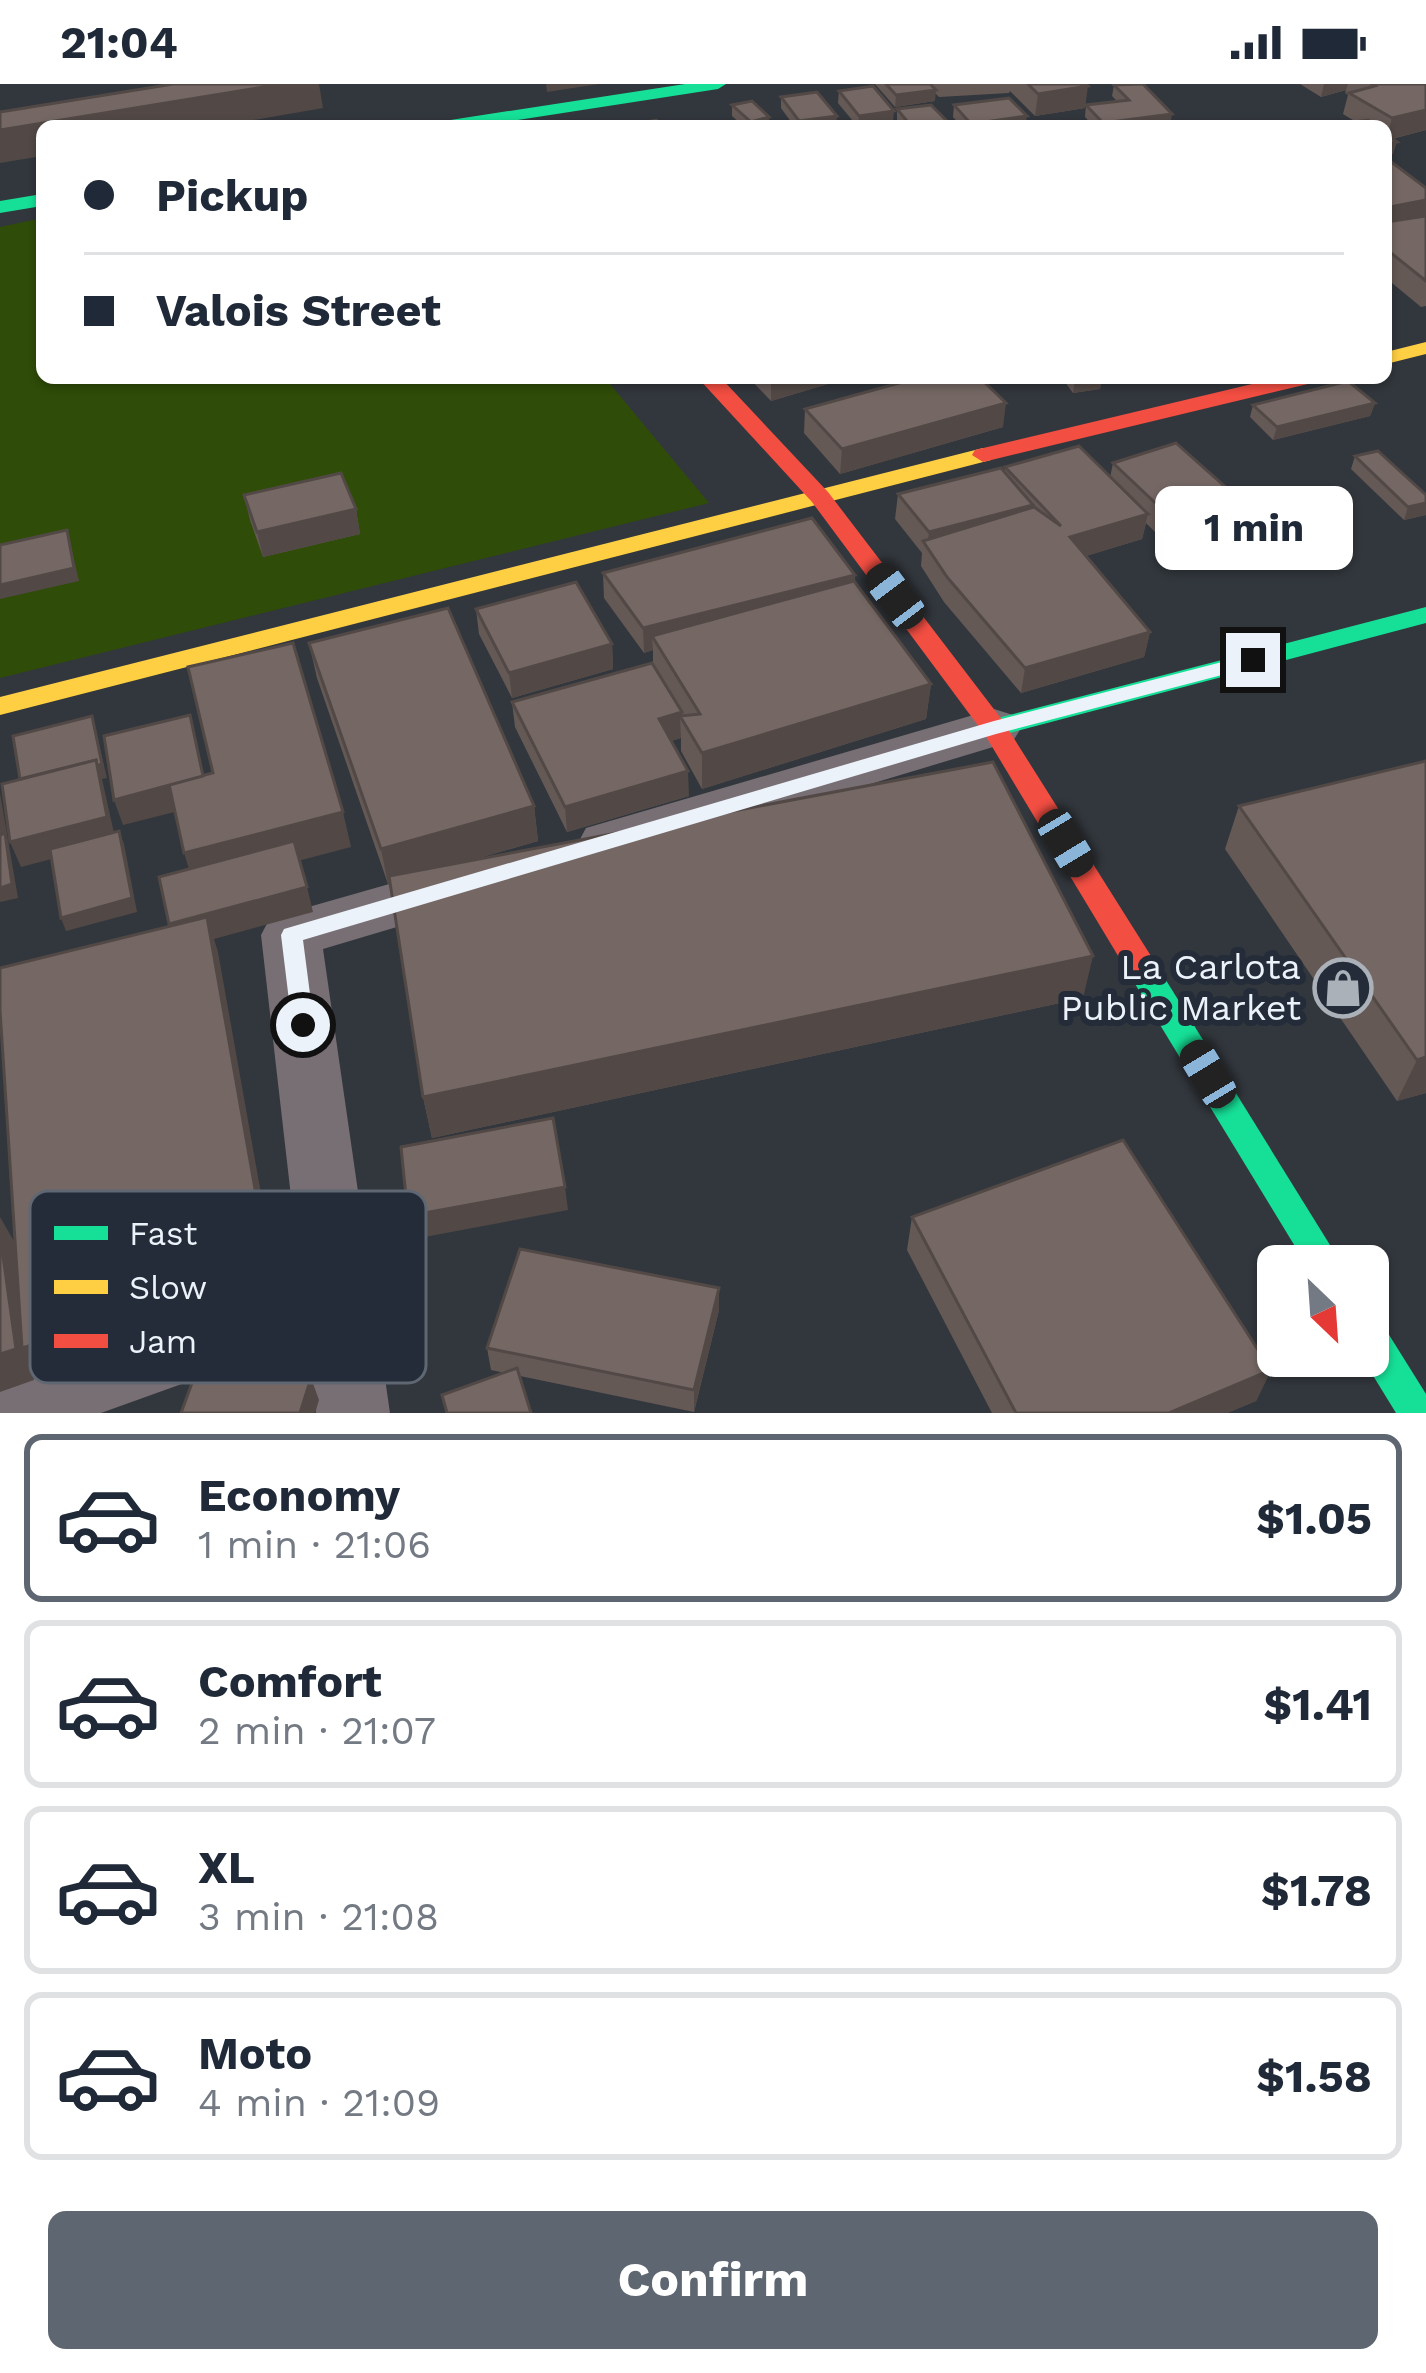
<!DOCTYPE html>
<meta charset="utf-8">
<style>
:root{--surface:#fff;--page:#f6f6f7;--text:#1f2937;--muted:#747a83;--line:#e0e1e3;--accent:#5e6671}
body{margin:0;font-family:"Work Sans",sans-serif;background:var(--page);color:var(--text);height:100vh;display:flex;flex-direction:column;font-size:45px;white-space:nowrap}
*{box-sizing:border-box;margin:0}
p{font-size:39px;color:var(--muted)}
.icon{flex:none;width:66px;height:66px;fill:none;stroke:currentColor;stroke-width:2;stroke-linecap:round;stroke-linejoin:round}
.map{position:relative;height:1329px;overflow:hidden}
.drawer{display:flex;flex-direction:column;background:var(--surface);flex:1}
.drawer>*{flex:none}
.hud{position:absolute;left:36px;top:36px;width:1356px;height:264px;border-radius:18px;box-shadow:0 3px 9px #0004;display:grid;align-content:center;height:264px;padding:0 48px;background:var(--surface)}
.needle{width:78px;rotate:155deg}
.tools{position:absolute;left:1257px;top:1161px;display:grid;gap:24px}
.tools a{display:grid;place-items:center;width:132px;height:132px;border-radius:18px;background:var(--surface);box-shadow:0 3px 9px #0004;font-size:60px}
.end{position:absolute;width:54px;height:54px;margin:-27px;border:15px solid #ecf2fa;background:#111;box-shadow:0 0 0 6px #111}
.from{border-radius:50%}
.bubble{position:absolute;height:84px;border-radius:18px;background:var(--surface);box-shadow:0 3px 9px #0004;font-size:39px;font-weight:700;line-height:84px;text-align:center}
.car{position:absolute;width:36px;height:72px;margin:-36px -18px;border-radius:15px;box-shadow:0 0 9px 3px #0007;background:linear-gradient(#222 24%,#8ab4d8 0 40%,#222 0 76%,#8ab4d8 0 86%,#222 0)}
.hud b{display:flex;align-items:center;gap:42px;height:114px;font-size:45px}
.hud b+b{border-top:3px solid var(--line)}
.hud i{width:30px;height:30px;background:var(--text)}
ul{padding:21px 0 0;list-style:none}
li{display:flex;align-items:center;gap:36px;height:168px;margin:0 24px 18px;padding:0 24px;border:6px solid var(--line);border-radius:18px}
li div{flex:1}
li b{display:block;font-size:45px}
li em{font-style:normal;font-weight:700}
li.active{border-color:var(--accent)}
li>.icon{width:108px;height:108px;stroke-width:1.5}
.action{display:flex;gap:24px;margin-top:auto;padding:24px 48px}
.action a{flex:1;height:138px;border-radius:18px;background:var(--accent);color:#fff;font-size:48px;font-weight:700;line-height:138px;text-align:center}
.status{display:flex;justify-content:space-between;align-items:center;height:84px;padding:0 60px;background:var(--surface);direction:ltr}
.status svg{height:33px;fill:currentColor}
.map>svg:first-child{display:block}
</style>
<div class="status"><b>21:04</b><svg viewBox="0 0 49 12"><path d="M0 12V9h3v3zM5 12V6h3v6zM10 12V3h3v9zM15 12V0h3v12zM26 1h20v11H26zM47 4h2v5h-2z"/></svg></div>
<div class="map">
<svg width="1426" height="1329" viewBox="0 0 1426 1329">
<rect width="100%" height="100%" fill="#32373d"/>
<polygon fill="#2f4c08" points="42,134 42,294 605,294 709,419 0,594 0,143"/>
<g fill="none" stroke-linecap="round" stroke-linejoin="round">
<g fill="#786f75" fill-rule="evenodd">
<polygon points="994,625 1013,631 1021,644 1013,657 606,780 586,774 578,759 586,744"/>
<polygon points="463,779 484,785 492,801 484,817 323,865 390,1329 316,1329 307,1255 101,1329 0,1329 0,1293 300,1191 261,851 270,834"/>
</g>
<g fill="#16e098" fill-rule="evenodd">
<polygon points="685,0 726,0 718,5 478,42 435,42 444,37"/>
<polygon points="42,110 42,122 0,129 0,117"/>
<polygon points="1426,523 1426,539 994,653 981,644 994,635"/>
<polygon points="1140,869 1151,872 1343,1182 1307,1182 1129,890 1125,881 1129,872"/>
<polygon points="1368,1233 1381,1238 1426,1310 1426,1329 1396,1329 1361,1272 1368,1272"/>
</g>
<g fill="#ffcf43" fill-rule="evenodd">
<polygon points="1426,258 1426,270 1386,280 1386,268"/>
<polygon points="983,364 991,366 991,376 0,631 0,613"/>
</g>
<g fill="#f24e42" fill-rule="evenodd">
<polygon points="698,294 721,294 828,408 1003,637 1151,872 1155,881 1151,890 1140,893 1129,890 985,651 812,418"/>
<polygon points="1277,294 1315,294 1312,299 983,378 972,371 975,366"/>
</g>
</g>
<g fill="#655956">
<polygon points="875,0 1086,0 1085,24 1035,32 1010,7 1009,9 939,13 935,9 935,17 895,23"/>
<polygon points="1300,0 1426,0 1426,46 1392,55 1393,70 1386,71 1386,42 1339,42 1356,38 1343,30 1348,11 1345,9 1346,6 1321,13"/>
<polygon points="1114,1 1170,42 1093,42 1085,33 1086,21 1117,17 1112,12"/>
<polygon points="839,7 893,39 857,42 838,19"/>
<polygon points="781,13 836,42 794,42 781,24"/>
<polygon points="732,21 769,42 743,42 732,32"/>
<polygon points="954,21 1025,42 961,42 953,33"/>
<polygon points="897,25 949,39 948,42 901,42 897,37"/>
<polygon points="1386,74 1426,104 1426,222 1421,223 1386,194"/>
<polygon points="749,294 848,294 771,317"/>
<polygon points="1062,294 1102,294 1100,305 1073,309"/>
<polygon points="1375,319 1370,332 1273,356 1250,333 1253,321"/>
<polygon points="805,325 1003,343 840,390 804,349"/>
<polygon points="1355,372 1426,411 1426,431 1404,436 1351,385"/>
<polygon points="1113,379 1232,409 1226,434 1162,455 1146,439 1142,455 1086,472 1150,548 1144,573 1021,609 944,518 921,482 922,469 895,435 898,410 1004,388 1005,383 1110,394"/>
<polygon points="244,411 356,425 360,450 263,473 250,436"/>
<polygon points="603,489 855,491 855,498 931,600 926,635 702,705 681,667 681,654 671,657 689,712 567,748 515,643 512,618 653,581 653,566 644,569 604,514"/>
<polygon points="476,525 612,560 613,585 512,614 479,550"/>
<polygon points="309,559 534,722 538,757 465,778 1083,914 432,1054 423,1013 390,800 388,800 317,594"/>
<polygon points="1426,677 1426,1009 1397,1017 1225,765 1239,722"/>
<polygon points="912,1133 1271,1286 1256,1317 1227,1329 992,1329 907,1166"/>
<polygon points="719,1204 719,1226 694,1328 491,1286 487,1264"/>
</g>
<g fill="#524946">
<polygon points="282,0 319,0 323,24 219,42 42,42 42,72 0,79 0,46"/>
<polygon points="546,0 599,0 547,8"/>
<polygon points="1324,0 1348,0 1346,6 1321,13"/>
<polygon points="1088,2 1085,24 1035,32 1038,10"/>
<polygon points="936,6 935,17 895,23 896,11"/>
<polygon points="1426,26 1426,46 1386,56 1392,34"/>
<polygon points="894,27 893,39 858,42 859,32"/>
<polygon points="1172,30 1170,42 1102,42 1103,39"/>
<polygon points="837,32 836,42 799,42 799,37"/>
<polygon points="1027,32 1025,42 971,42 971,40"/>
<polygon points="769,33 769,42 751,42 751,38"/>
<polygon points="1397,58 1393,70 1386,71 1386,60"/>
<polygon points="1426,116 1426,137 1386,137 1390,123"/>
<polygon points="771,294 848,294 771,317"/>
<polygon points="1091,294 1102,294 1100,305 1073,309 1075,296"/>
<polygon points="1006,319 1003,343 840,390 842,365"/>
<polygon points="1375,319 1370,332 1273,356 1277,343"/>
<polygon points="1232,409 1226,434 1162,455 1167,430"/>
<polygon points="1426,419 1426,431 1404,436 1408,423"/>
<polygon points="1033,421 1029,446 927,463 929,448"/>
<polygon points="356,425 360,450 263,473 257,448"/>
<polygon points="1148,430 1142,455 1066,478 1070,453"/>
<polygon points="67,446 79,497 0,515 0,501"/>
<polygon points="855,491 853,516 652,552 653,566 644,569 643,544"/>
<polygon points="1150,548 1144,573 1021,609 1025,584"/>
<polygon points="612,560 613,585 512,614 509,589"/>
<polygon points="931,600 926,635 702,705 702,669"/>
<polygon points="682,628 682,636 680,632 681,654 660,660 659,635"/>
<polygon points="190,631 210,719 123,741 114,716"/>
<polygon points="92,632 107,694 102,695 116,758 21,783 10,758"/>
<polygon points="688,687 689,712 567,748 565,723"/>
<polygon points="0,709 18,814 0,818"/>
<polygon points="534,722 538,757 388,800 381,765"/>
<polygon points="343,728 351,763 195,804 184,769"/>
<polygon points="119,747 124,760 137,828 66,847 61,834"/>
<polygon points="307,803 313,828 214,855 218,868 281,1222 41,1295 32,1281 34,1296 0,1308 0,1133 15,1159 177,865 169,840"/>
<polygon points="1093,872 1083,914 432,1054 423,1013"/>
<polygon points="1426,973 1426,1009 1397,1017 1417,976"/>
<polygon points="565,1103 568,1126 414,1155 408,1132"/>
<polygon points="719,1204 719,1226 694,1328 694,1306"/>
<polygon points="1271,1286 1256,1317 1227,1329 1169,1329"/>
<polygon points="311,1294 319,1316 315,1329 300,1329"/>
</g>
<g fill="#756864" stroke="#524946" stroke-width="3">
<polygon points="173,0 282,0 0,46 0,28"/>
<polygon points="886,0 930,0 936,6 896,11"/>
<polygon points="1028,0 1086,0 1088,2 1038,10"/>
<polygon points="1143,0 1172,30 1103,39 1086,21 1129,16 1114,1"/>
<polygon points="1372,0 1426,0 1426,26 1392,34 1349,9 1375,2"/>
<polygon points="873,2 894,27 859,32 839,7"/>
<polygon points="817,8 837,32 799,37 781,13"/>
<polygon points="1009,14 1027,32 971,40 954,21"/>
<polygon points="752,17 769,33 751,38 732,21"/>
<polygon points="931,21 949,39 911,42 897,25"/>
<polygon points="656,36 663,42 628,42"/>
<polygon points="1368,36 1376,42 1340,40"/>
<polygon points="1386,50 1397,58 1386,60"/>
<polygon points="1386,74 1426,104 1426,116 1390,123 1386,120"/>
<polygon points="1426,132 1426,197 1386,165 1386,138"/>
<polygon points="917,294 980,294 1006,319 842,365 805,325"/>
<polygon points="1348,297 1375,319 1277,343 1253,321"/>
<polygon points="1176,359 1232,409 1167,430 1113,379"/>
<polygon points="1079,362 1148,430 1070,453 1150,548 1025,584 947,493 923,457 1034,423 1061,442 1005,383"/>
<polygon points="1378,367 1426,411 1426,419 1408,423 1355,372"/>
<polygon points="1001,384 1033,421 929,448 898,410"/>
<polygon points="341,389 356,425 257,448 244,411"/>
<polygon points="812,434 855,491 643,544 603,489"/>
<polygon points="67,446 74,484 0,501 0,461"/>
<polygon points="854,497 931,600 702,669 680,632 700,630 652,552"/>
<polygon points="576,498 612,560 509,589 476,525"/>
<polygon points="448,524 534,722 381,765 309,559"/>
<polygon points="293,559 343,728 184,769 169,700 213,689 188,583"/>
<polygon points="652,579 682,628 659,635 688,687 565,723 512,618"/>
<polygon points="190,631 203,692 114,716 104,652"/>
<polygon points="92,632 102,680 97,682 96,676 20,695 13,652"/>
<polygon points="96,676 107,733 10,758 2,700"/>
<polygon points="1426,677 1426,973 1417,976 1239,722"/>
<polygon points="993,678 1093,872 423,1013 389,792"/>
<polygon points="119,747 132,814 61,834 50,765"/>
<polygon points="5,749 12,800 0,804 0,751"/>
<polygon points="294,757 307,803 169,840 159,793"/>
<polygon points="207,833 270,1190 22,1264 0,926 0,884"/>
<polygon points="553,1034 565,1103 408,1132 401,1063"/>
<polygon points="1123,1056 1271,1286 1169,1329 1016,1329 912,1133"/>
<polygon points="0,1151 16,1265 0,1270"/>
<polygon points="520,1165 719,1204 694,1306 487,1264"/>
<polygon points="199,1280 311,1294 300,1329 181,1329"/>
<polygon points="517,1284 531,1329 447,1329 442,1311"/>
</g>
<polygon fill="#ecf2fa" points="1253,570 1263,576 1260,581 996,650 303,856 314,941 303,951 292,941 281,851 284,845 994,637"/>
<defs>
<symbol id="shop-ring" viewBox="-11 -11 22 22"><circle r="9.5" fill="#232c38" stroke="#abb1b8" stroke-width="1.5"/><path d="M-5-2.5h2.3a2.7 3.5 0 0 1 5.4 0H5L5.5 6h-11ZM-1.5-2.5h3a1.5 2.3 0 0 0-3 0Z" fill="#abb1b8"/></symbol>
</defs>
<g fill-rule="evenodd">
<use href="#shop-ring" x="1310" y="871" width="66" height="66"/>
</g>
<g text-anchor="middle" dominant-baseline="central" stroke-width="12" stroke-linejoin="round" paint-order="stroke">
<g font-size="36" fill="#ecf2fa" stroke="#232c38" text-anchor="end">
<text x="1301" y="883">La Carlota<tspan x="1301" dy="41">Public Market</tspan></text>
</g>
</g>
<rect x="30" y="1107" width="396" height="192" rx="18" fill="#232c38" stroke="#5f6772" stroke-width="3"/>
<rect x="54" y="1142" width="54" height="14" fill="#16e098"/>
<rect x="54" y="1196" width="54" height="14" fill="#ffcf43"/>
<rect x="54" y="1250" width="54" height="14" fill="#f24e42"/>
<g font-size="33" fill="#ecf2fa">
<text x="129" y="1161">Fast</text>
<text x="129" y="1215">Slow</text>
<text x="129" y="1269">Jam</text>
</g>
</svg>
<div class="tools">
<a><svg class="needle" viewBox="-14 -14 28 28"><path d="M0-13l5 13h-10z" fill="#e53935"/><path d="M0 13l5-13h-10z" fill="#747a83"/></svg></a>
</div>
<i class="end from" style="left:303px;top:941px"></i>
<i class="end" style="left:1253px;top:576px"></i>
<div class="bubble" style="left:1155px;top:402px;width:198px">1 min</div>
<i class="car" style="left:895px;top:512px;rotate:323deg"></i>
<i class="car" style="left:1066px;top:759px;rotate:149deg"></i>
<i class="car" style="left:1208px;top:990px;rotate:329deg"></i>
<div class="hud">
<b><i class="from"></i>Pickup</b>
<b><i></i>Valois Street</b>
</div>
</div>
<section class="drawer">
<ul>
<li class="active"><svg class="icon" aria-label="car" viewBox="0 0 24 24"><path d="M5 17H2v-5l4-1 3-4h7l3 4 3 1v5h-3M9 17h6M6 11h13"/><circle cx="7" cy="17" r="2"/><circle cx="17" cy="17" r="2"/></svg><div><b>Economy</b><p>1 min · 21:06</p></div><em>$1.05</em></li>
<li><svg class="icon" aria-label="car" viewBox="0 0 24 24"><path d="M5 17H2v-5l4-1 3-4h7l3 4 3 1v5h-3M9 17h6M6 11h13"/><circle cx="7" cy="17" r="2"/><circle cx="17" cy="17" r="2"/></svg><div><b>Comfort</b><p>2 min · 21:07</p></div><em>$1.41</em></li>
<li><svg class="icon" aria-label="car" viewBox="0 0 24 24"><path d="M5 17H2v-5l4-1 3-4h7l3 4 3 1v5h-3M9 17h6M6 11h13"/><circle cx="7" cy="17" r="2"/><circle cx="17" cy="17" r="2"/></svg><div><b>XL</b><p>3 min · 21:08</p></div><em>$1.78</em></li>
<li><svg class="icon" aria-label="car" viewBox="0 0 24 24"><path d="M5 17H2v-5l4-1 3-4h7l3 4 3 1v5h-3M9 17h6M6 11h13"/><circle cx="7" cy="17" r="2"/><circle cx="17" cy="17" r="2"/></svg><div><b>Moto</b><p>4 min · 21:09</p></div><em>$1.58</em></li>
</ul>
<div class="action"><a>Confirm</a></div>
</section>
